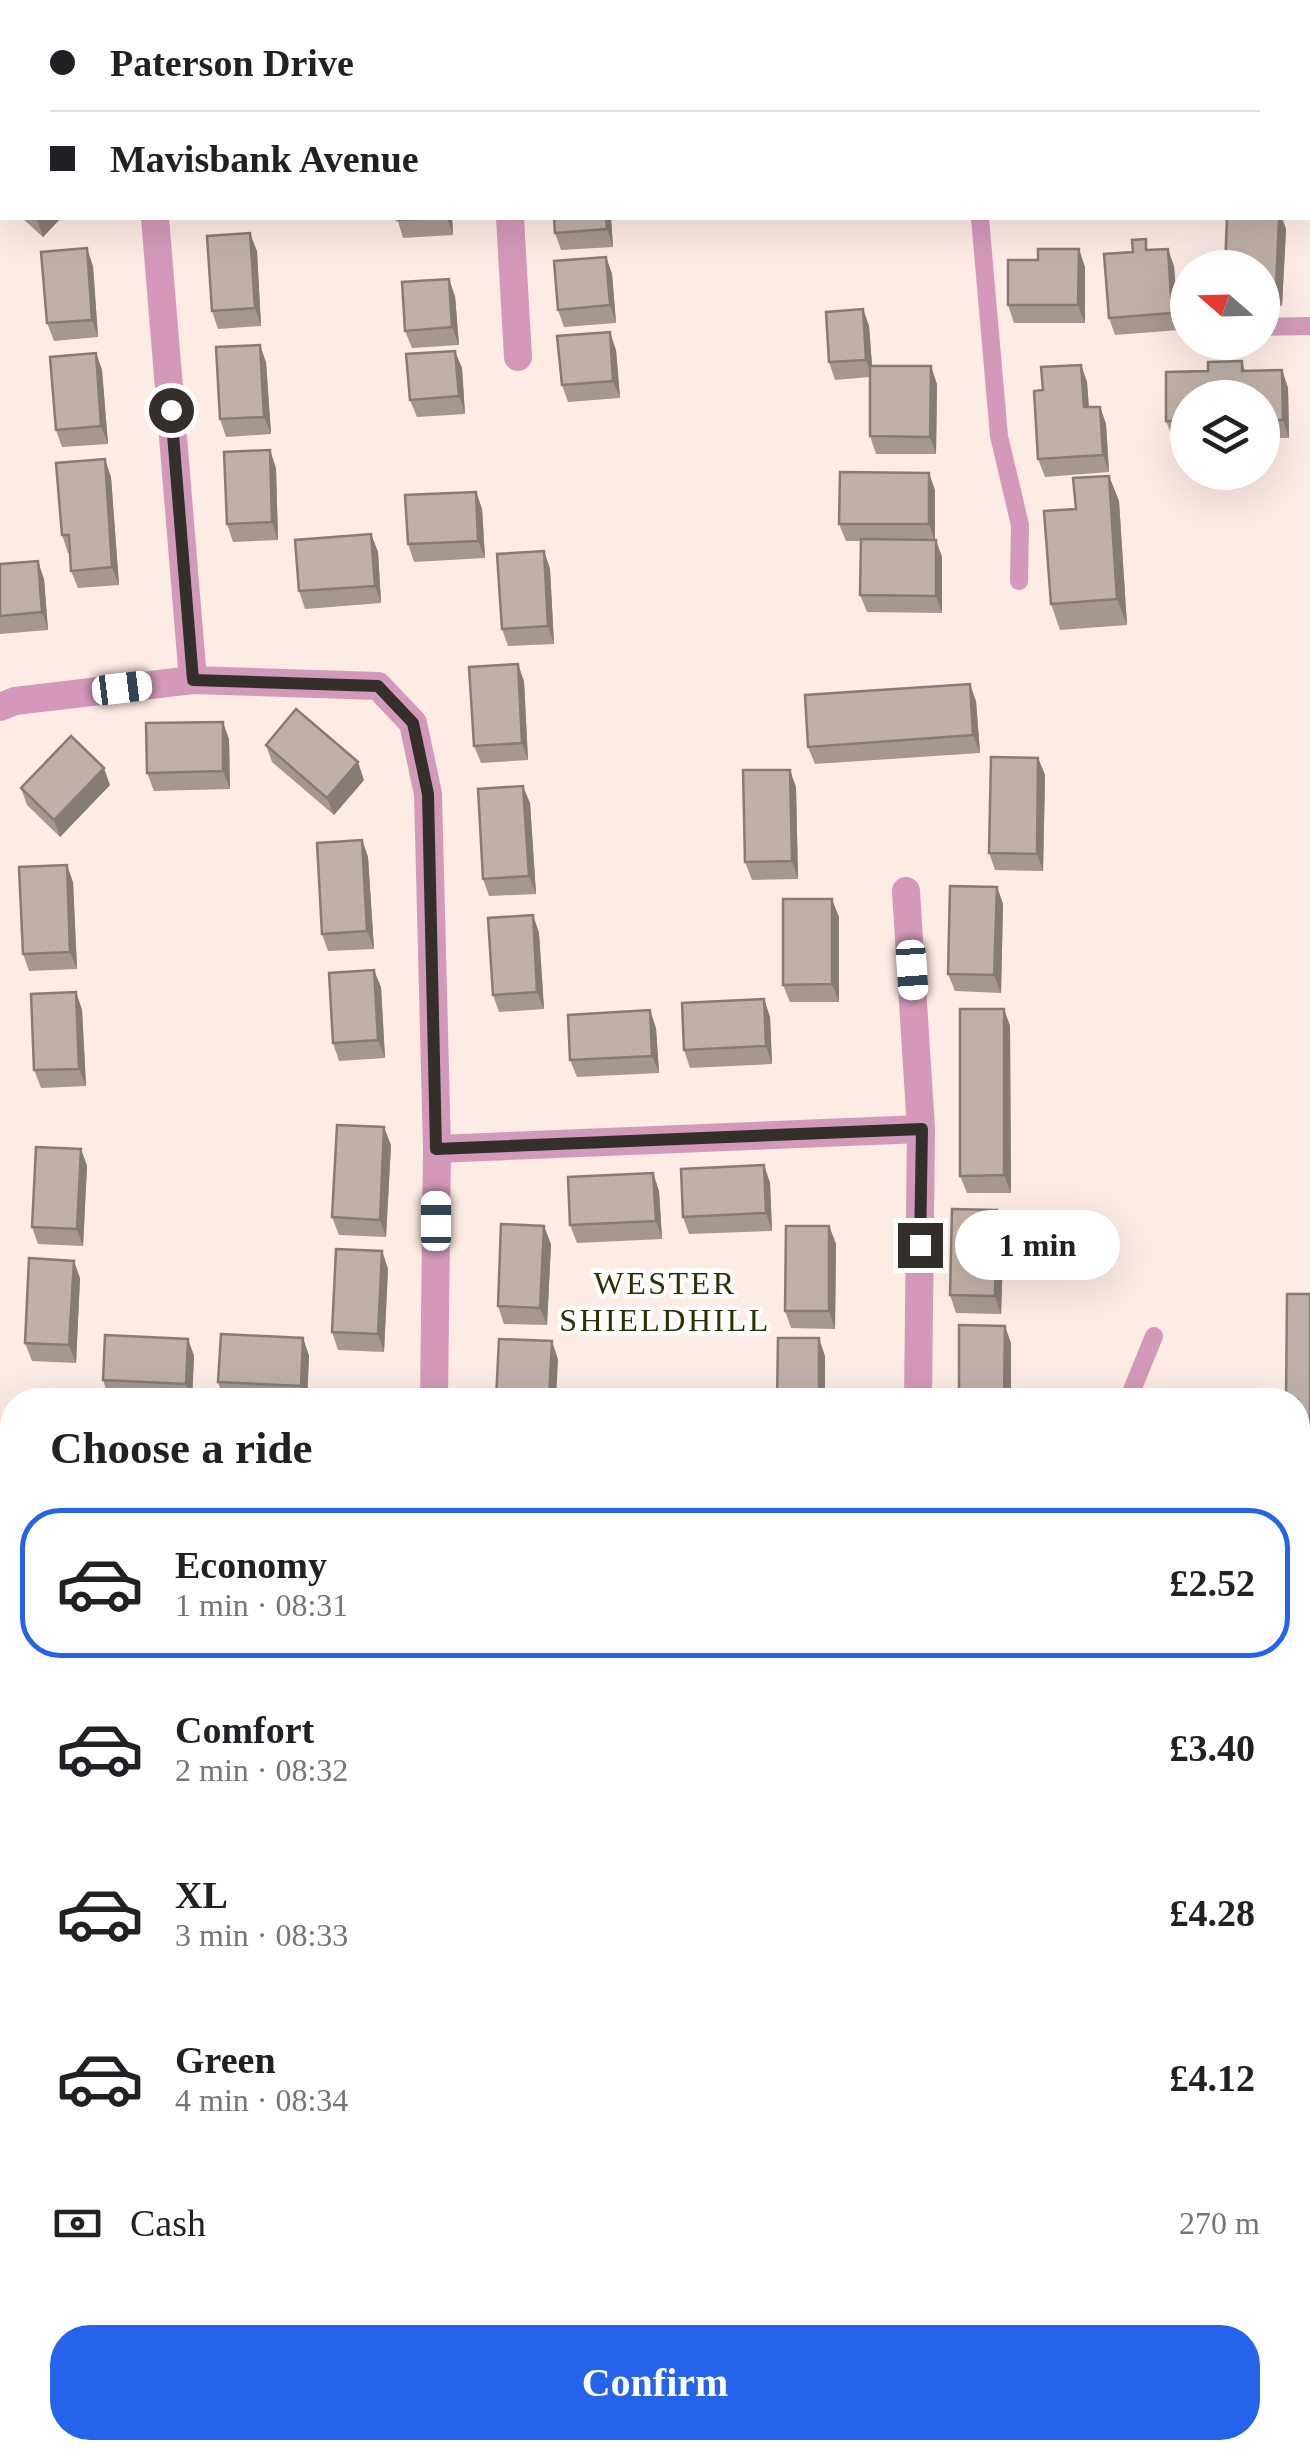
<!DOCTYPE html>
<meta charset="utf-8">
<style>
:root{--surface:#fff;--page:#f6f6f6;--text:#202124;--muted:#757577;--line:#e0e0e0;--accent:#2563eb}
body{margin:0;font-family:"Times New Roman",serif;background:var(--page);color:var(--text);height:100vh;display:flex;flex-direction:column;font-size:38px;white-space:nowrap}
*{box-sizing:border-box;margin:0}
p{font-size:32px;color:var(--muted)}
.icon{flex:none;width:55px;height:55px;fill:none;stroke:currentColor;stroke-width:2;stroke-linecap:round;stroke-linejoin:round}
.map{position:relative;flex:1;overflow:hidden}
.drawer{position:absolute;left:0px;top:1388px;width:1310px;height:1072px;display:flex;flex-direction:column;background:var(--surface);border-radius:40px 40px 0 0;box-shadow:0 10px 40px #0002}
.drawer>*{flex:none}
.hud{position:absolute;left:0px;top:0px;width:1310px;height:220px;box-shadow:0 10px 40px #0002;display:grid;align-content:center;height:220px;padding:0 50px;background:var(--surface)}
.needle{width:65px;rotate:290deg}
.buttons{position:absolute;left:1170px;top:250px;display:grid;gap:20px}
.buttons a{display:grid;place-items:center;width:110px;height:110px;border-radius:50%;background:var(--surface);box-shadow:0 10px 40px #0002;font-size:50px}
.end{position:absolute;width:45px;height:45px;margin:-22px;border:12px solid #352f2c;background:#fff;box-shadow:0 0 0 5px #fff}
.from{border-radius:50%}
.bubble{position:absolute;height:70px;border-radius:35px;background:var(--surface);box-shadow:0 10px 40px #0002;font-size:32px;font-weight:700;line-height:70px;text-align:center}
.car{position:absolute;width:30px;height:60px;margin:-30px -15px;border-radius:12px;box-shadow:0 0 8px 2px #0007;background:linear-gradient(#fff 24%,#345 0 40%,#fff 0 76%,#345 0 86%,#fff 0)}
.hud b{display:flex;align-items:center;gap:35px;height:95px;font-size:38px}
.hud b+b{border-top:2px solid var(--line)}
.hud i{width:25px;height:25px;background:var(--text)}
ul{padding:0;list-style:none}
li{display:flex;align-items:center;gap:30px;height:150px;margin:0 20px 15px;padding:0 30px;border:5px solid transparent;border-radius:40px}
li div{flex:1}
li b{display:block;font-size:38px}
li em{font-style:normal;font-weight:700}
li.selected{border-color:var(--accent)}
li>.icon{width:90px;height:90px;stroke-width:1.5}
h2{padding:0 50px;font-size:45px;line-height:120px}
.pay{display:flex;align-items:center;gap:25px;height:110px;padding:0 50px;font-size:38px}
.pay p{margin-inline-start:auto}
.action{display:flex;gap:20px;margin-top:auto;padding:20px 50px}
.action a{flex:1;height:115px;border-radius:40px;background:var(--accent);color:#fff;font-size:40px;font-weight:700;line-height:115px;text-align:center}
.map>svg:first-child{display:block}
</style>
<div class="map">
<svg width="1310" height="2459" viewBox="0 0 1310 2459">
<rect width="100%" height="100%" fill="#fdece4"/>
<polygon fill="#a5f0b3" points="0,2273 12,2275 12,2448 962,2448 1030,2459 0,2459"/>
<g fill="none" stroke-linecap="round" stroke-linejoin="round">
<polyline stroke="#998e88" stroke-width="6" stroke-dasharray="8 8" stroke-linecap="butt" points="340,0 340,2"/>
<g stroke="#d499ba" stroke-width="18">
<polyline points="980,218 999,436 1020,525 1019,581"/>
<polyline points="1262,327 1310,326"/>
<polyline points="1128,1400 1154,1336"/>
<polyline points="1298,2124 1310,2126"/>
</g>
<g stroke="#d499ba" stroke-width="28">
<polyline points="155,218 193,680"/>
<polyline points="510,218 518,357"/>
<polyline points="0,707 15,701 193,680 378,686 413,723 428,794 437,1149 434,1400"/>
<polyline points="906,891 921,1129 918,1400"/>
<polyline points="437,1149 921,1129"/>
<polyline points="0,1472 12,1472"/>
<polyline points="1298,1649 1310,1629"/>
<polyline points="0,2040 12,2055"/>
</g>
<g stroke="#c16c9f" stroke-width="28">
<polyline points="1093,2 1126,0"/>
<polyline points="0,86 2,86"/>
</g>
</g>
<g fill="#a59890">
<polygon points="22,218 61,218 43,237"/>
<polygon points="397,218 452,218 453,235 403,238"/>
<polygon points="554,218 611,218 613,247 561,250 555,233"/>
<polygon points="1227,218 1282,218 1286,229 1282,306 1262,305 1262,268"/>
<polygon points="1150,250 1174,266 1179,330 1115,335 1109,318"/>
<polygon points="257,251 261,326 218,329 212,311"/>
<polygon points="606,257 612,274 616,323 564,327 558,310"/>
<polygon points="93,266 98,337 54,341 47,323"/>
<polygon points="1085,267 1085,323 1014,323 1008,305"/>
<polygon points="455,296 459,345 412,348 405,331"/>
<polygon points="863,309 869,326 872,366 937,384 936,454 876,454 870,436 870,377 835,380 829,362"/>
<polygon points="616,350 620,398 568,402 562,385"/>
<polygon points="96,353 102,370 108,444 62,447 56,430"/>
<polygon points="1242,361 1245,370 1282,370 1288,388 1289,438 1262,438 1262,398 1188,398 1188,439 1173,439 1166,421 1166,372 1208,371 1208,362"/>
<polygon points="266,362 271,434 226,437 220,419"/>
<polygon points="1081,365 1087,382 1089,407 1100,407 1106,424 1109,472 1045,477 1038,459"/>
<polygon points="462,368 465,414 417,417 410,400"/>
<polygon points="276,468 278,540 233,542 227,524"/>
<polygon points="1109,476 1119,501 1127,625 1060,630 1051,604 1076,509"/>
<polygon points="111,477 119,585 78,588 71,571 70,553 68,553 62,535"/>
<polygon points="935,490 935,540 942,557 942,613 867,612 860,595 861,541 846,541 839,524"/>
<polygon points="476,492 482,509 485,558 414,562 408,544"/>
<polygon points="371,534 378,552 381,603 305,609 299,591"/>
<polygon points="544,551 550,569 554,644 508,646 502,629"/>
<polygon points="0,564 44,579 48,630 0,634"/>
<polygon points="524,681 528,760 481,763 474,746"/>
<polygon points="976,701 980,753 815,764 808,747"/>
<polygon points="229,739 230,789 154,791 147,773"/>
<polygon points="266,745 364,780 334,815 272,762"/>
<polygon points="1038,758 1045,775 1043,871 995,870 989,853"/>
<polygon points="110,785 60,837 27,805 21,788"/>
<polygon points="796,787 798,879 752,880 745,862"/>
<polygon points="530,803 536,894 489,896 483,879"/>
<polygon points="362,840 368,857 374,949 328,951 322,934"/>
<polygon points="73,882 77,969 29,971 23,954"/>
<polygon points="997,887 1003,904 1001,993 955,991 948,974"/>
<polygon points="533,915 539,933 544,1009 499,1012 493,995"/>
<polygon points="839,917 839,1002 790,1002 783,985"/>
<polygon points="381,987 385,1058 339,1061 333,1043"/>
<polygon points="76,992 82,1010 86,1086 41,1088 34,1070"/>
<polygon points="764,999 770,1017 772,1064 690,1068 684,1050"/>
<polygon points="1004,1009 1010,1026 1011,1193 967,1193 960,1176"/>
<polygon points="656,1028 659,1073 577,1077 570,1060"/>
<polygon points="391,1145 386,1237 339,1235 332,1217"/>
<polygon points="81,1149 87,1166 83,1246 38,1244 32,1227"/>
<polygon points="764,1165 770,1183 772,1231 689,1234 683,1217"/>
<polygon points="653,1173 659,1191 662,1239 577,1243 570,1225"/>
<polygon points="997,1210 1004,1227 1001,1314 956,1313 950,1295"/>
<polygon points="829,1226 836,1244 835,1329 791,1328 785,1311"/>
<polygon points="551,1244 547,1325 504,1324 498,1306"/>
<polygon points="382,1251 388,1269 384,1352 338,1350 332,1332"/>
<polygon points="80,1278 76,1363 32,1361 25,1343"/>
<polygon points="1310,1294 1310,1450 1298,1449 1298,1400"/>
<polygon points="303,1338 309,1356 307,1400 224,1400 218,1382"/>
<polygon points="188,1339 194,1356 192,1400 109,1398 103,1380"/>
<polygon points="12,1676 12,1782 6,1765"/>
<polygon points="1298,1777 1310,1777 1310,1841 1298,1840"/>
<polygon points="12,1806 12,1905 8,1904 1,1887"/>
</g>
<g fill="#867c76">
<polygon points="39,218 61,218 43,237 37,220"/>
<polygon points="447,218 452,218 453,235"/>
<polygon points="606,218 611,218 613,247 607,229"/>
<polygon points="1279,218 1282,218 1286,229 1282,306 1276,288"/>
<polygon points="250,233 257,251 261,326 255,308"/>
<polygon points="87,248 93,266 98,337 92,320"/>
<polygon points="1079,249 1085,267 1085,323 1078,305"/>
<polygon points="1168,249 1174,266 1179,330 1172,313"/>
<polygon points="606,257 612,274 616,323 610,305"/>
<polygon points="449,279 455,296 459,345 452,327"/>
<polygon points="863,309 869,326 873,377 866,360"/>
<polygon points="610,332 616,350 620,398 613,381"/>
<polygon points="260,345 266,362 271,434 264,417"/>
<polygon points="455,351 462,368 465,414 459,396"/>
<polygon points="96,353 102,370 108,444 101,426"/>
<polygon points="1081,365 1087,382 1090,425 1084,407"/>
<polygon points="931,366 937,384 936,454 930,437"/>
<polygon points="1282,370 1288,388 1289,438 1283,420"/>
<polygon points="1100,407 1106,424 1109,472 1103,455"/>
<polygon points="270,450 276,468 278,540 272,522"/>
<polygon points="105,459 111,477 119,585 112,567"/>
<polygon points="929,473 935,490 935,542 929,524"/>
<polygon points="1109,476 1119,501 1127,625 1117,599"/>
<polygon points="476,492 482,509 485,558 478,541"/>
<polygon points="371,534 378,552 381,603 375,586"/>
<polygon points="936,540 942,557 942,613 936,596"/>
<polygon points="544,551 550,569 554,644 548,626"/>
<polygon points="38,561 44,579 48,630 42,612"/>
<polygon points="518,664 524,681 528,760 522,743"/>
<polygon points="970,684 976,701 980,753 973,735"/>
<polygon points="223,722 229,739 230,789 223,771"/>
<polygon points="1038,758 1045,775 1043,871 1037,854"/>
<polygon points="358,762 364,780 334,815 327,798"/>
<polygon points="104,768 110,785 60,837 54,820"/>
<polygon points="790,770 796,787 798,879 792,861"/>
<polygon points="523,786 530,803 536,894 529,876"/>
<polygon points="362,840 368,857 374,949 367,931"/>
<polygon points="67,865 73,882 77,969 70,952"/>
<polygon points="997,887 1003,904 1001,993 994,975"/>
<polygon points="832,899 839,917 839,1002 832,984"/>
<polygon points="533,915 539,933 544,1009 537,992"/>
<polygon points="374,970 381,987 385,1058 378,1040"/>
<polygon points="76,992 82,1010 86,1086 79,1069"/>
<polygon points="764,999 770,1017 772,1064 766,1046"/>
<polygon points="1004,1009 1010,1026 1011,1193 1004,1175"/>
<polygon points="650,1010 656,1028 659,1073 652,1056"/>
<polygon points="384,1127 391,1145 386,1237 380,1220"/>
<polygon points="81,1149 87,1166 83,1246 77,1229"/>
<polygon points="764,1165 770,1183 772,1231 766,1213"/>
<polygon points="653,1173 659,1191 662,1239 656,1221"/>
<polygon points="997,1210 1004,1227 1001,1314 995,1296"/>
<polygon points="544,1226 551,1244 547,1325 540,1308"/>
<polygon points="829,1226 836,1244 835,1329 829,1311"/>
<polygon points="382,1251 388,1269 384,1352 378,1334"/>
<polygon points="74,1261 80,1278 76,1363 69,1345"/>
<polygon points="1005,1326 1011,1343 1011,1400 1004,1400"/>
<polygon points="303,1338 309,1356 307,1400 306,1400 301,1386"/>
<polygon points="819,1338 825,1356 825,1400 819,1400"/>
<polygon points="188,1339 194,1356 192,1400 186,1384"/>
<polygon points="552,1341 558,1359 556,1400 549,1400"/>
<polygon points="12,2114 12,2139 0,2154 0,2129"/>
</g>
<g fill="#c0b1a8" stroke="#867c76" stroke-width="2.5">
<polygon points="2,144 2,188 0,186 0,146"/>
<polygon points="397,218 440,218 397,220"/>
<polygon points="554,218 606,218 607,229 555,233"/>
<polygon points="1227,218 1279,218 1276,288 1262,288 1262,268 1225,268"/>
<polygon points="250,233 255,308 212,311 207,236"/>
<polygon points="1146,239 1146,250 1168,249 1172,313 1109,318 1104,254 1133,252 1132,240"/>
<polygon points="87,248 92,320 47,323 41,252"/>
<polygon points="1038,249 1079,249 1078,305 1008,305 1008,260 1038,260"/>
<polygon points="606,257 610,305 558,310 554,261"/>
<polygon points="449,279 452,327 405,331 402,282"/>
<polygon points="863,309 866,360 829,362 826,312"/>
<polygon points="610,332 613,381 562,385 557,336"/>
<polygon points="260,345 264,417 220,419 216,347"/>
<polygon points="455,351 459,396 410,400 406,354"/>
<polygon points="96,353 101,426 56,430 50,357"/>
<polygon points="1242,361 1242,371 1282,370 1283,420 1262,420 1262,398 1188,398 1188,421 1166,421 1166,372 1208,371 1208,362"/>
<polygon points="1081,365 1084,407 1100,407 1103,455 1038,459 1034,391 1043,390 1041,367"/>
<polygon points="870,366 931,366 930,437 870,436"/>
<polygon points="270,450 272,522 227,524 224,452"/>
<polygon points="105,459 112,567 71,571 69,535 62,535 56,463"/>
<polygon points="840,472 929,473 929,524 839,524"/>
<polygon points="1109,476 1117,599 1051,604 1044,511 1076,509 1073,478"/>
<polygon points="476,492 478,541 408,544 405,495"/>
<polygon points="371,534 375,586 299,591 295,540"/>
<polygon points="861,539 936,540 936,596 860,595"/>
<polygon points="544,551 548,626 502,629 497,554"/>
<polygon points="38,561 42,612 0,616 0,564"/>
<polygon points="518,664 522,743 474,746 469,667"/>
<polygon points="970,684 973,735 808,747 805,695"/>
<polygon points="296,709 358,762 327,798 266,745"/>
<polygon points="223,722 223,771 147,773 146,723"/>
<polygon points="71,736 104,768 54,820 21,788"/>
<polygon points="991,757 1038,758 1037,854 989,853"/>
<polygon points="743,770 790,770 792,861 745,862"/>
<polygon points="523,786 529,876 483,879 478,789"/>
<polygon points="362,840 367,931 322,934 317,843"/>
<polygon points="67,865 70,952 23,954 19,867"/>
<polygon points="950,886 997,887 994,975 948,974"/>
<polygon points="783,899 832,899 832,984 783,985"/>
<polygon points="533,915 537,992 493,995 488,918"/>
<polygon points="374,970 378,1040 333,1043 329,973"/>
<polygon points="76,992 79,1069 34,1070 31,994"/>
<polygon points="764,999 766,1046 684,1050 682,1003"/>
<polygon points="960,1009 1004,1009 1004,1175 960,1176"/>
<polygon points="650,1010 652,1056 570,1060 568,1015"/>
<polygon points="337,1125 384,1127 380,1220 332,1217"/>
<polygon points="36,1147 81,1149 77,1229 32,1227"/>
<polygon points="764,1165 766,1213 683,1217 681,1169"/>
<polygon points="653,1173 656,1221 570,1225 568,1177"/>
<polygon points="952,1209 997,1210 995,1296 950,1295"/>
<polygon points="501,1224 544,1226 540,1308 498,1306"/>
<polygon points="786,1226 829,1226 829,1311 785,1311"/>
<polygon points="336,1249 382,1251 378,1334 332,1332"/>
<polygon points="29,1258 74,1261 69,1345 25,1343"/>
<polygon points="1287,1294 1310,1294 1310,1432 1298,1432 1298,1400 1286,1400"/>
<polygon points="959,1325 1005,1326 1004,1400 959,1400"/>
<polygon points="221,1334 303,1338 301,1386 218,1382"/>
<polygon points="105,1335 188,1339 186,1384 103,1380"/>
<polygon points="778,1338 819,1338 819,1400 777,1400"/>
<polygon points="499,1339 552,1341 549,1400 496,1400"/>
<polygon points="12,1593 12,1645 10,1645"/>
<polygon points="10,1676 12,1676 12,1765 6,1765"/>
<rect x="1298" y="1777" width="12" height="46"/>
<polygon points="5,1806 12,1806 12,1888 1,1887"/>
<polygon points="0,2097 12,2108 12,2114 0,2129"/>
</g>
<g fill="none" stroke-linecap="round" stroke-linejoin="round">
<polyline stroke="#352f2c" stroke-width="12" points="171,410 193,680 378,686 413,723 428,794 436,1149 922,1129 920,1245"/>
</g>
<g text-anchor="middle" dominant-baseline="central" stroke-width="9" stroke-linejoin="round" paint-order="stroke">
<g font-size="32" letter-spacing="2.5" fill="#2d2f05" stroke="#fdfdfd">
<text x="665" y="1283">WESTER<tspan x="665" dy="37">SHIELDHILL</tspan></text>
</g>
</g>
</svg>
<div class="buttons">
<a><svg class="needle" viewBox="-14 -14 28 28"><path d="M0-13l5 13h-10z" fill="#e53935"/><path d="M0 13l5-13h-10z" fill="#757577"/></svg></a>
<a><svg class="icon" aria-label="layers" viewBox="0 0 24 24"><path d="M12 4l9 5-9 5-9-5zM3 14l9 5 9-5"/></svg></a>
</div>
<i class="end from" style="left:171px;top:410px"></i>
<i class="end" style="left:920px;top:1245px"></i>
<div class="bubble" style="left:955px;top:1210px;width:165px">1 min</div>
<i class="car" style="left:122px;top:688px;rotate:83deg"></i>
<i class="car" style="left:912px;top:970px;rotate:176deg"></i>
<i class="car" style="left:436px;top:1221px;rotate:0deg"></i>
<div class="hud">
<b><i class="from"></i>Paterson Drive</b>
<b><i></i>Mavisbank Avenue</b>
</div>
<section class="drawer">
<h2>Choose a ride</h2>
<ul>
<li class="selected"><svg class="icon" aria-label="car" viewBox="0 0 24 24"><path d="M5 17H2v-5l4-1 3-4h7l3 4 3 1v5h-3M9 17h6M6 11h13"/><circle cx="7" cy="17" r="2"/><circle cx="17" cy="17" r="2"/></svg><div><b>Economy</b><p>1 min · 08:31</p></div><em>£2.52</em></li>
<li><svg class="icon" aria-label="car" viewBox="0 0 24 24"><path d="M5 17H2v-5l4-1 3-4h7l3 4 3 1v5h-3M9 17h6M6 11h13"/><circle cx="7" cy="17" r="2"/><circle cx="17" cy="17" r="2"/></svg><div><b>Comfort</b><p>2 min · 08:32</p></div><em>£3.40</em></li>
<li><svg class="icon" aria-label="car" viewBox="0 0 24 24"><path d="M5 17H2v-5l4-1 3-4h7l3 4 3 1v5h-3M9 17h6M6 11h13"/><circle cx="7" cy="17" r="2"/><circle cx="17" cy="17" r="2"/></svg><div><b>XL</b><p>3 min · 08:33</p></div><em>£4.28</em></li>
<li><svg class="icon" aria-label="car" viewBox="0 0 24 24"><path d="M5 17H2v-5l4-1 3-4h7l3 4 3 1v5h-3M9 17h6M6 11h13"/><circle cx="7" cy="17" r="2"/><circle cx="17" cy="17" r="2"/></svg><div><b>Green</b><p>4 min · 08:34</p></div><em>£4.12</em></li>
</ul>
<div class="pay"><svg class="icon" aria-label="cash" viewBox="0 0 24 24"><path d="M3 7h18v10H3z"/><circle cx="12" cy="12" r="2"/></svg>Cash<p>270 m</p></div>
<div class="action"><a>Confirm</a></div>
</section>
</div>
